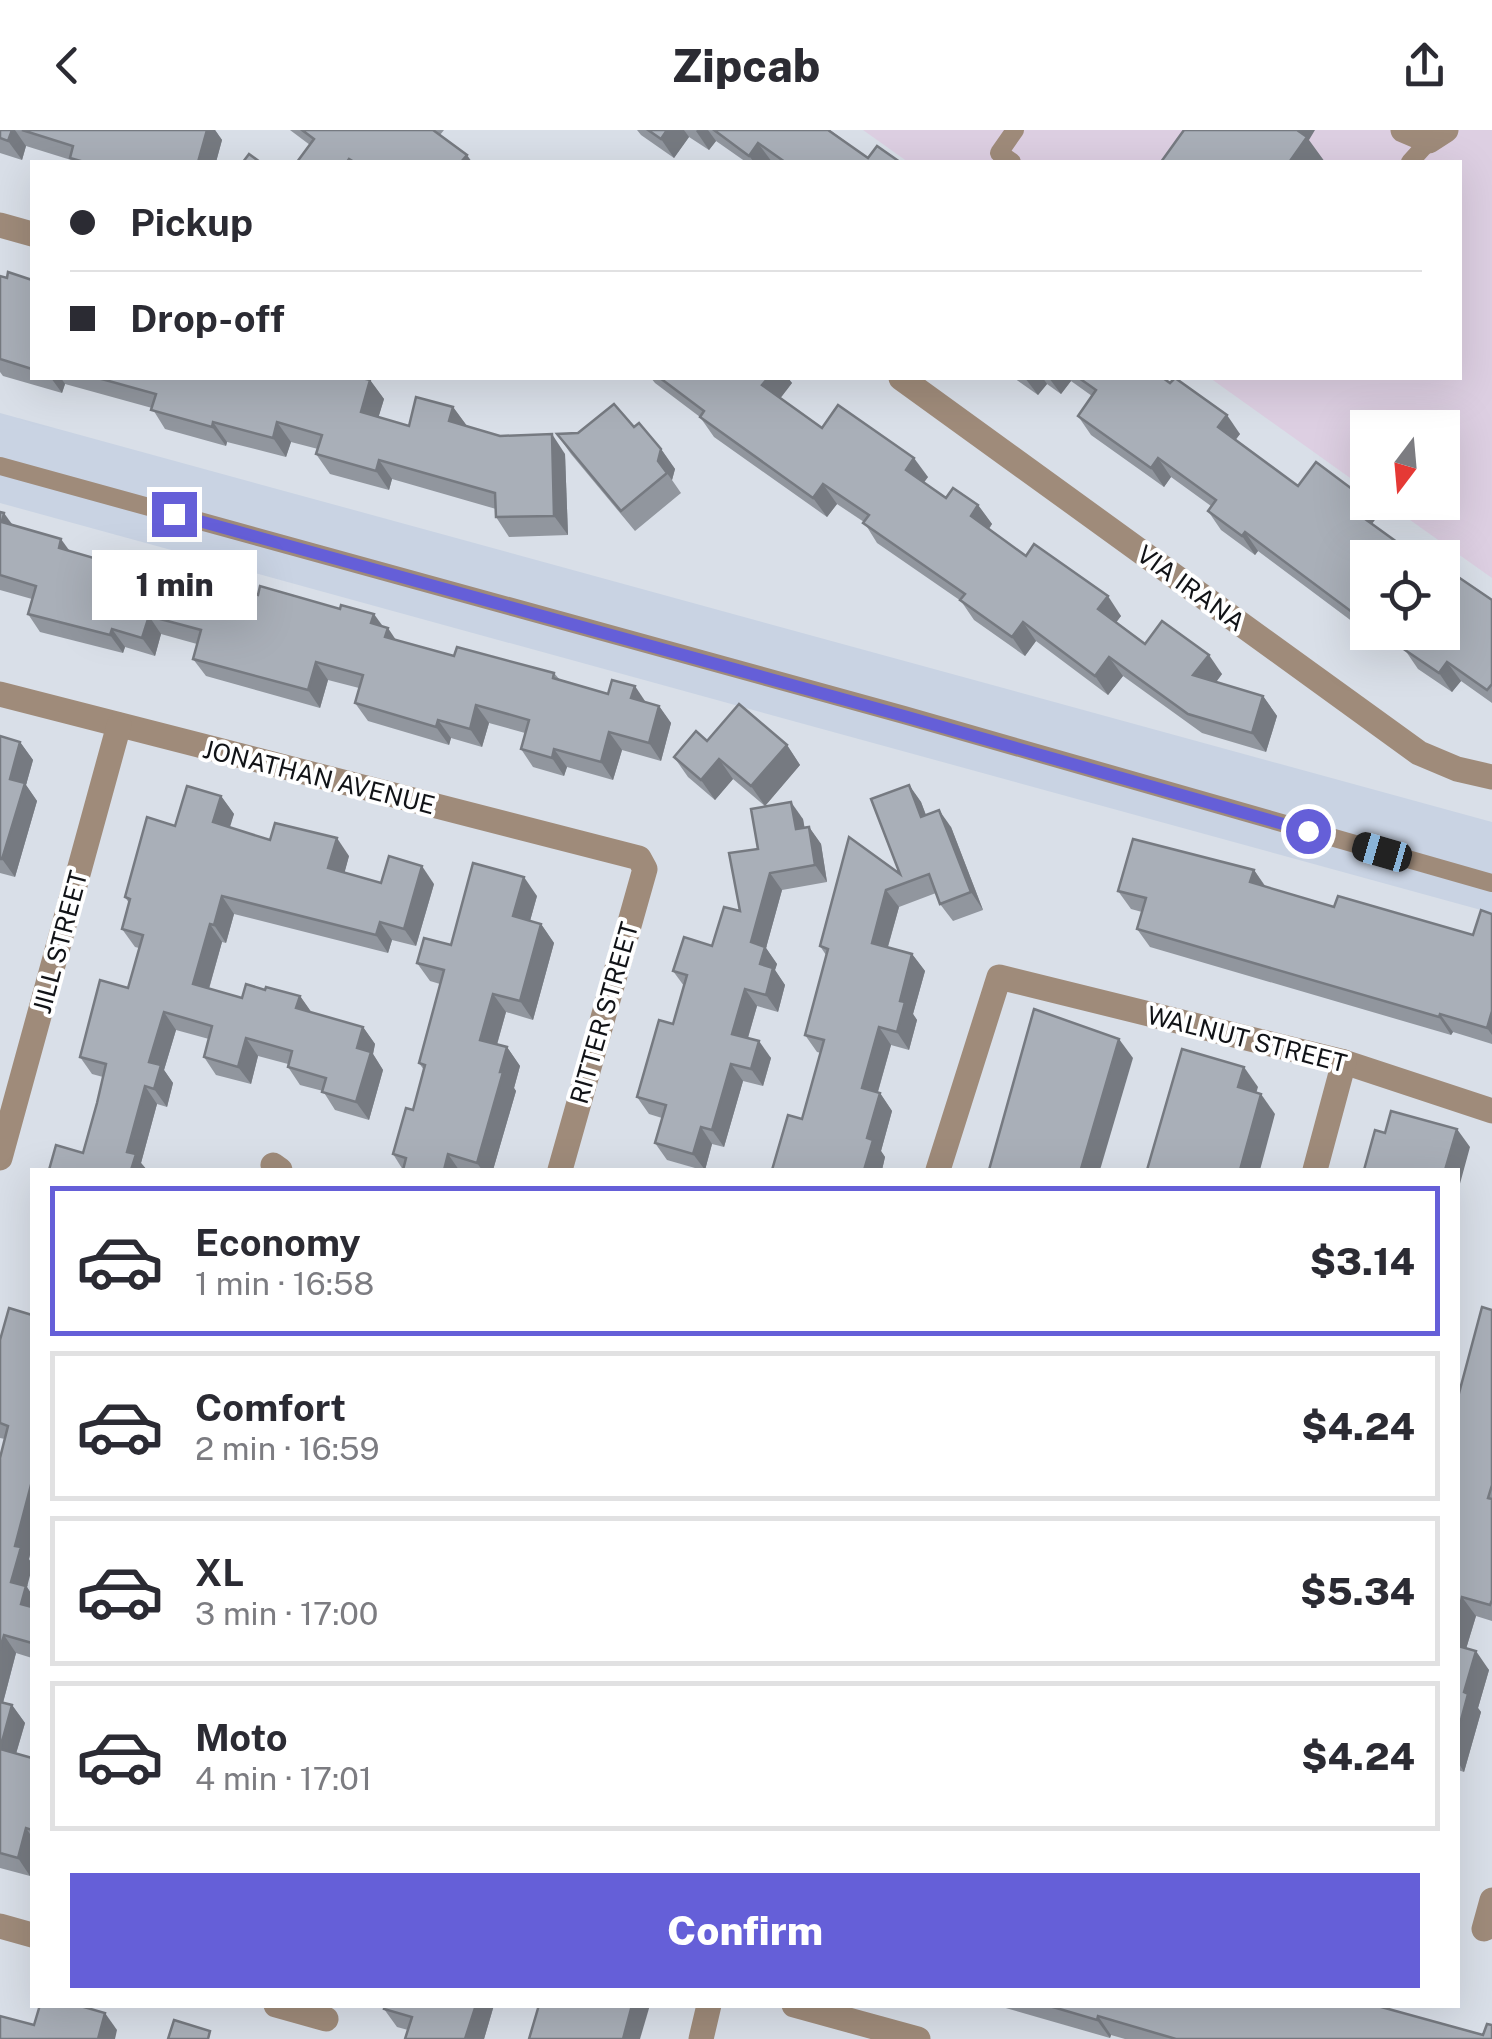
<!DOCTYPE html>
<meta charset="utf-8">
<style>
:root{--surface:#fff;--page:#f7f7f7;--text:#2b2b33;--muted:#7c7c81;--line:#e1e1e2;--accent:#655fd8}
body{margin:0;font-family:"Public Sans",sans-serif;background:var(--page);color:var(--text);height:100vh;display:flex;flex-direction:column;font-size:38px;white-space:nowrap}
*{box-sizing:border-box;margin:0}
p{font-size:32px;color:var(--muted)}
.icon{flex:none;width:55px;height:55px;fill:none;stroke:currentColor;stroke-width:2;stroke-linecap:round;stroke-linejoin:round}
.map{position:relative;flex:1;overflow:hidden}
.sheet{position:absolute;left:30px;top:1038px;width:1430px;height:840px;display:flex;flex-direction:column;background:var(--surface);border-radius:0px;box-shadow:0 10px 40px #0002}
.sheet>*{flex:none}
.hud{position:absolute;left:30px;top:30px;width:1432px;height:220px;border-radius:0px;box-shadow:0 10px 40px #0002;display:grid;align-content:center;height:220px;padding:0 40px;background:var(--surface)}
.needle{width:65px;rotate:196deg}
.controls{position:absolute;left:1350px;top:280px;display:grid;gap:20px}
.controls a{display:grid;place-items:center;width:110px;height:110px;border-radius:0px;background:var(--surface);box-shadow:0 10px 40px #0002;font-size:50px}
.end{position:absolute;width:45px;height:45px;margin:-22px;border:12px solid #655fd8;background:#fff;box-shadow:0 0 0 5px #fff}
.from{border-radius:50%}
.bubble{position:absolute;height:70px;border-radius:0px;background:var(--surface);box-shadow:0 10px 40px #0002;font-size:32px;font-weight:800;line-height:70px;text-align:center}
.car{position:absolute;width:30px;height:60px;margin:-30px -15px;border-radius:12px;box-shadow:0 0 8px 2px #0007;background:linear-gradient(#222 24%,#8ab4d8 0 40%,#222 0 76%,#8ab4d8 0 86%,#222 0)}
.hud b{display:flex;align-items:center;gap:35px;height:95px;font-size:38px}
.hud b+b{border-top:2px solid var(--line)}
.hud i{width:25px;height:25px;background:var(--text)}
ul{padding:18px 0 0;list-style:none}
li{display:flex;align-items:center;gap:30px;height:150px;margin:0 20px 15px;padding:0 20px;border:5px solid var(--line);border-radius:0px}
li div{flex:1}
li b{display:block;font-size:38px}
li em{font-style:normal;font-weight:800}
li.on{border-color:var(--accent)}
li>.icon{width:90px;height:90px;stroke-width:1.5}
.action{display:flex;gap:20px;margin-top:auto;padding:20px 40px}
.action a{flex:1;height:115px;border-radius:0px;background:var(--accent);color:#fff;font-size:40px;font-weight:800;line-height:115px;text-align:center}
header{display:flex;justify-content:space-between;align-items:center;height:130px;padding:0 40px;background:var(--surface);font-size:45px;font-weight:800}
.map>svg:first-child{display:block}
</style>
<header><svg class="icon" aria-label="back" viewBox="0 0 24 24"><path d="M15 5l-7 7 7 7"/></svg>Zipcab<svg class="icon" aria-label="share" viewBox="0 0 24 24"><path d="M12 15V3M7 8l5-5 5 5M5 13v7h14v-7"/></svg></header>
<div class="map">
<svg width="1492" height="1909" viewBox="0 0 1492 1909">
<rect width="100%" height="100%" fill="#d9dfe8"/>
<polygon fill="#ddcfe2" points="863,0 1492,0 1492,448 1386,373 1442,372 1442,298 1368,298 1367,360 1210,248 1460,248 1460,32 908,32"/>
<polygon fill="#c9d3e3" points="0,283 1492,692 1492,783 0,373"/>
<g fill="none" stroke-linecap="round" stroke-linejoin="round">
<g stroke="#9f8b7a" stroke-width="18">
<polyline points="1012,32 999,23 1015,0"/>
<polyline points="1410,32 1429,11"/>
<polyline points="0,336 904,585 1492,753"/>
</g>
<g stroke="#9f8b7a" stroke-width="25">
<polyline points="1403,0 1429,11 1446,0"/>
<polyline points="0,95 32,104"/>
<polyline points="901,248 1419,623 1457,639 1492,647"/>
<polyline points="0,564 639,728 645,739 560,1040"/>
<polyline points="0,1028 119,595"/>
<polyline points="273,1035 280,1040"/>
<polyline points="938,1040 999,847 1344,932 1492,981"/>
<polyline points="1315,1040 1344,932"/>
<polyline points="0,1796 32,1805"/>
<polyline points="1484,1799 1492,1770"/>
<polyline points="276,1875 326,1889"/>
<polyline points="794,1875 918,1909"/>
<polyline points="701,1909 709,1875"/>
</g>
</g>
<g fill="#91969e">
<polygon points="0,0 215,0 222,10 216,32 72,32 71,30 26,16 22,30 0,23"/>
<polygon points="290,0 444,0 440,5 472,32 297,32 310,15"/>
<polygon points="637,0 830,0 868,28 899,32 746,32 716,11 709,20 689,7 674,28 641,5"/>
<polygon points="0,146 32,150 32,248 362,248 370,250 384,269 378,288 409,296 453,277 467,296 565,324 568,405 509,407 496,387 496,379 392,349 389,360 330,344 316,324 318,319 291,312 286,327 227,312 226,316 165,299 152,278 65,254 62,263 3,246 0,242"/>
<polygon points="651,248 788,248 792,253 780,268 822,298 928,347 924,352 946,368 978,375 992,394 989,399 1026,426 1121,486 1116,492 1145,514 1222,544 1216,552 1263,566 1277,586 1266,622 1202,603 1123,546 1108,565 1036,511 1025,526 974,490 961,471 877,413 864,392 837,374 827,387 714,307 700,287 655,253"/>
<polygon points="1014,248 1163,248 1240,304 1235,310 1298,356 1364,368 1377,387 1372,394 1368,428 1368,502 1371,502 1369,504 1258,421 1255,425 1221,400 1208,381 1211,376 1171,347 1164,357 1091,305 1078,286 1092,266 1071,251 1061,264 1047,254 1038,265"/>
<polygon points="634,297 661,319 675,339 672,350 681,363 635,401 571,324 557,304"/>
<polygon points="0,382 13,396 70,422 128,438 258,465 382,496 396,510 454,526 554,543 560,550 608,564 659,576 671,593 661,631 622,620 613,650 567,637 564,646 533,637 521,619 525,603 489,593 482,617 451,608 449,615 368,591 355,573 359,558 328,550 320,578 206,546 193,529 197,514 161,504 155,526 125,517 123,523 40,502 28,484 32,469 0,460"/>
<polygon points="1492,470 1492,573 1461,551 1452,562 1418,539 1405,520 1408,516 1390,502 1442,502"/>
<polygon points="0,606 20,612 33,630 26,655 37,671 15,747 0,743"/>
<polygon points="707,611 787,615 800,635 765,676 803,689 804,698 809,697 821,714 827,752 782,760 766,818 777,834 775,840 785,855 778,882 757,876 748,908 771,928 763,956 743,951 724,1017 712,1014 705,1040 702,1040 667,1030 655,1013 662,988 649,984 637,967 673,894 684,856 673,841 712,816 740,781 758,719 765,676 733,649 715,670 688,647 674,627"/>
<polygon points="909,655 921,672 926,685 951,697 983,780 953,791 940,774 936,763 899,777 888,817 912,824 925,841 913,884 917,890 909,920 891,915 878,962 880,963 892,981 881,1021 885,1027 882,1040 772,1040 802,989 821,923 817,922 805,905 826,825 820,816 900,744"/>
<polygon points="221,666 234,684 229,697 270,710 349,726 344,743 381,753 434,754 416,816 392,810 388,823 234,784 226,813 222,812 209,859 242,868 265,860 300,866 311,882 363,897 375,914 373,924 383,940 369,990 335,980 323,961 300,955 288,937 288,934 258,926 251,954 216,945 204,927 209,909 176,900 164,940 173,953 167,977 157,974 141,1033 147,1040 49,1040 83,1023 97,973 103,947 92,944 80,927 128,858 139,818 135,817 122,799 129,773 125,767 175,696"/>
<polygon points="1254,740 1266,757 1334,777 1473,805 1492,784 1492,914 1453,902 1451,905 1150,817 1137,799 1142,782 1131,779 1118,761"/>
<polygon points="537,766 530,791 541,794 554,813 533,890 506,882 497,915 507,917 520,936 514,958 516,961 493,1040 403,1040 393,1024 413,980 424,940 419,933 440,854 430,851 417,833"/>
<polygon points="1492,1180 1492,1491 1476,1486 1466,1519 1489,1540 1478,1578 1481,1582 1464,1642 1458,1640 1458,1267"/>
<polygon points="32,1185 32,1416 29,1429 27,1457 32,1465 32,1528 16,1523 3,1573 12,1575 25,1593 16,1624 32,1628 32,1737 30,1746 0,1738 0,1328 5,1309 0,1308 0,1210"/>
<polygon points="385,1875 494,1875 484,1909 405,1909 408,1900 397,1897 384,1879"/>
<polygon points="995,1875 1385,1875 1384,1878 1492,1909 1125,1909 1111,1905 1110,1908"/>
</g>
<g fill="#767a81">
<polygon points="12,0 15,0 26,16 22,30 8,11"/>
<polygon points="207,0 215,0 222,10 216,32 198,32"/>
<polygon points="667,0 684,0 689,7 674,28 661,9"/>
<polygon points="697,0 708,0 716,11 709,20 696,1"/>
<polygon points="1290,0 1315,0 1309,10 1325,32 1291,32"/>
<polygon points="758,13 772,32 754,32 749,26"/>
<polygon points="467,25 472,32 461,32"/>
<polygon points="51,248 61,248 65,254 62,263"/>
<polygon points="768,248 788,248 792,253 776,274 762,255"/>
<polygon points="1025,248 1043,248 1047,254 1038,265"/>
<polygon points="1049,248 1069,248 1071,251 1061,264"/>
<polygon points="370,250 384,269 374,302 361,282"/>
<polygon points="453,277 467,296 449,291"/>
<polygon points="1227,285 1240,304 1231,316 1218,297"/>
<polygon points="213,292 227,312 226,316 212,297"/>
<polygon points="277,292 291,312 286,327 273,308"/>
<polygon points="552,304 565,324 568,405 554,386"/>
<polygon points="661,319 675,339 672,350 658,331"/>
<polygon points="914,328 928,347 919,359 906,340"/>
<polygon points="1158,328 1171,347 1164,357 1151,338"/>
<polygon points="379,330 392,349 389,360 376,341"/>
<polygon points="823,354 837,374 827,387 813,368"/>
<polygon points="1364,368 1377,387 1367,400 1354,381"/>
<polygon points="978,375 992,394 984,405 971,386"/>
<polygon points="4,383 17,401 2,392"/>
<polygon points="1245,402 1258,421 1255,425 1242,406"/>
<polygon points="61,409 74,427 59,418"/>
<polygon points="1108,466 1121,486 1112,498 1098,479"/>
<polygon points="1364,474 1368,478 1368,502 1356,485"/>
<polygon points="374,484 387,502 371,493"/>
<polygon points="149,486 161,504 155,526 142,508"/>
<polygon points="1023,492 1036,511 1025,526 1012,507"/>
<polygon points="388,498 400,516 385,507"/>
<polygon points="112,499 125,517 123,523 110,505"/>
<polygon points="1209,525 1222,544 1207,564 1193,545"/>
<polygon points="1109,527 1123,546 1108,565 1095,546"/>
<polygon points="316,532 328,550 320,578 308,560"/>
<polygon points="1447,532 1461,551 1452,562 1439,543"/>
<polygon points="635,556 647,574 631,568"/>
<polygon points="1263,566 1277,586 1266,622 1252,603"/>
<polygon points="476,575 489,593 482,617 470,599"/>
<polygon points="659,576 671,593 661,631 649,613"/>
<polygon points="438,590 451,608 449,615 436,597"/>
<polygon points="609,602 622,620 613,650 601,632"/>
<polygon points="20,612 33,630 26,655 37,671 15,747 2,729 10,649"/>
<polygon points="787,615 800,635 765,676 751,656"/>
<polygon points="554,619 567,637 564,646 552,628"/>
<polygon points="719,629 733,649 715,670 701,650"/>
<polygon points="909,655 921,672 933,704 921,687"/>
<polygon points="221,666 234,684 226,710 213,692"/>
<polygon points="791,672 803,689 808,716 796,699"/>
<polygon points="939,680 951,697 983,780 971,762"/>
<polygon points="809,697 821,714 827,752 815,735"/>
<polygon points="337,708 349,726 341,756 328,738"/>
<polygon points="422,736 434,754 416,816 404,799"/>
<polygon points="1254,740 1266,758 1250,752"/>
<polygon points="770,743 782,760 766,818 777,834 775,840 785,855 778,882 766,865 760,834 751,812"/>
<polygon points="524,747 537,766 526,805 513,786"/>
<polygon points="886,760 899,777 884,830 872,813"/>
<polygon points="222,766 234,784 226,813 214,795"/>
<polygon points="380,792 392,810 388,823 376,805"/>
<polygon points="210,794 222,812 205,872 193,854"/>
<polygon points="541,794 554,813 533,890 520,871"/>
<polygon points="912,824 925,841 913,884 917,890 909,920 897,902 900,871"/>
<polygon points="745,859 757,876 744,921 732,904"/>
<polygon points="493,864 506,882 493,928 480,910"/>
<polygon points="300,866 312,883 296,878"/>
<polygon points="1492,881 1492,905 1487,898"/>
<polygon points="164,882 176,900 164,940 173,953 167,977 154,959 149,932"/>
<polygon points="1440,884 1453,902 1451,905 1439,887"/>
<polygon points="363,897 375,914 373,924 383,940 369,990 356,972 357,918"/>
<polygon points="879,897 891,915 874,975 862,958"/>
<polygon points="246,908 258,926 251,954 238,937"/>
<polygon points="1119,909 1133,928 1100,1040 1082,1040 1081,1039"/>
<polygon points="759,911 771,928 763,956 751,939"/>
<polygon points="507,917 520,936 514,958 516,961 493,1040 482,1040 477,1033"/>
<polygon points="731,934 743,951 724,1017 712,1000"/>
<polygon points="1244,937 1258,957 1252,977 1238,957"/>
<polygon points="145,956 157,974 141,1033 147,1040 131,1040 127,1022"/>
<polygon points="880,963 892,981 881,1021 885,1027 882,1040 864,1040 867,1008"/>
<polygon points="1261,964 1275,984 1260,1040 1240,1040"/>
<polygon points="701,997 712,1014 705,1040 693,1024"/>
<polygon points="1457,999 1470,1017 1458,1061 1458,1040 1445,1040"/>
<polygon points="448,1024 459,1040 444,1040"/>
<polygon points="32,1351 32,1416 29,1429 32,1434 32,1438 27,1457 32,1465 32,1490 21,1474 11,1452 15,1416"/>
<polygon points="1462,1467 1476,1486 1462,1532 1458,1526 1458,1485"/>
<polygon points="4,1505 16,1523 0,1584 0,1520"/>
<polygon points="1476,1521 1489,1540 1478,1578 1481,1582 1464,1642 1458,1632 1458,1601 1464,1562"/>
<polygon points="12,1575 25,1593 12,1637 0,1619"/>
<polygon points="26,1698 32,1707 32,1737 30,1746 18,1728"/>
<polygon points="476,1875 494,1875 484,1909 466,1909"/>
<polygon points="632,1875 650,1875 640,1909 623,1909"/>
<polygon points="105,1883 117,1900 115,1909 98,1909"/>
<polygon points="1098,1886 1111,1905 1110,1908 1097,1890"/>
</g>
<g fill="#a9afb8" stroke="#767a81" stroke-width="2.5">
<polygon points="0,0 12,0 8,11 0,8"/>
<polygon points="22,0 207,0 198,32 84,32 70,28 73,16"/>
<polygon points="302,0 433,0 467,25 461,32 354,32 349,29 347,32 297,32 314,9"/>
<polygon points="648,0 667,0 661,9"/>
<polygon points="714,0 828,0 868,28 877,16 897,30 894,32 785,32 758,13 749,26"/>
<polygon points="1184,0 1297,0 1307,7 1290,31 1292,32 1161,32"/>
<polygon points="249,24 260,32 243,32"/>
<polygon points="8,142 32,150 32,239 0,229 0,146 7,148"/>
<polygon points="98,248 362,248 370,250 361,282 409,296 416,267 453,277 449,291 500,306 552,304 554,386 496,387 495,363 379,330 376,341 316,324 322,305 277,292 273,308 213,292 212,297 151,280 156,264"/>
<polygon points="660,248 768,248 762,255 822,298 838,275 914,328 906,340 946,368 953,358 978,375 971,386 1026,426 1034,414 1108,466 1098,479 1145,514 1162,491 1209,525 1193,545 1263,566 1252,603 1188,584 1109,527 1095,546 1023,492 1012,507 960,470 965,464 863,393 869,385 823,354 813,368 700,287 704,281"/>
<polygon points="1079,248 1163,248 1170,253 1175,248 1227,285 1218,297 1298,356 1316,332 1364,368 1354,381 1419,428 1368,428 1368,476 1364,474 1356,485 1245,402 1242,406 1208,381 1216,370 1158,328 1151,338 1078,286 1096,260"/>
<polygon points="614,274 634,297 639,293 661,319 658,331 667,343 621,381 557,304 578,303"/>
<polygon points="0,382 4,383 2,392 61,409 59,418 128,438 131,427 258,465 260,456 340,479 341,475 374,484 371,493 388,498 385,507 454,526 457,517 554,543 553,548 608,564 612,550 635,556 631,568 659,576 649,613 609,602 601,632 554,619 552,628 521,619 529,590 476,575 470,599 438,590 436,597 355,573 363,545 316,532 308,560 193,529 201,500 149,486 142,508 112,499 110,505 28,484 36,456 0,445"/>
<polygon points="1442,436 1492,470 1492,554 1487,560 1447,532 1439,543 1405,520 1412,510 1402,502 1442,502"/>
<polygon points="739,574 787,615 751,656 719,629 701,650 674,627 696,601 707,611"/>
<polygon points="0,606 20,612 10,649 25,653 2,729 0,729"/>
<polygon points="909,655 921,687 939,680 971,762 940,774 929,744 886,760 872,813 912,824 900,871 905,872 897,902 879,897 862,958 880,963 867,1008 873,1010 864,1040 772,1040 788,985 802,989 824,910 805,905 828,819 820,816 849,707 900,744 871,669"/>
<polygon points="187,656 221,666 213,692 270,710 275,693 337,708 328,738 381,753 389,726 422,736 404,799 380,792 376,805 222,766 214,795 210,794 193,854 242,868 246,854 265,860 266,857 300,866 296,878 363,897 357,918 371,922 356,972 322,962 326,948 288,937 292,921 246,908 238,937 204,927 212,896 164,882 149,932 161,935 154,959 145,956 127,1022 136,1024 131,1040 49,1040 56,1015 83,1023 97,973 106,934 80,927 100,850 128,858 143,805 122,799 130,769 125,767 147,687 175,696"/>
<polygon points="791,672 796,699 809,697 815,735 770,743 751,812 765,817 760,834 773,838 766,865 745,859 732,904 759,911 751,939 731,934 712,1000 701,997 693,1024 655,1013 666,975 637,967 659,890 673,894 687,845 673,841 684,807 712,816 724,777 740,781 729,723 758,719 751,679"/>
<polygon points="1133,709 1254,740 1250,752 1334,777 1338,766 1473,805 1481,780 1492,784 1492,881 1487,898 1440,884 1439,887 1137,799 1146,768 1118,761"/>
<polygon points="473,733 524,747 513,786 541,794 520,871 493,864 480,910 507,917 500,942 503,942 477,1033 448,1024 444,1040 403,1040 406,1028 393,1024 406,978 413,980 425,935 419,933 444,840 417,833 424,808 451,815"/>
<polygon points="1034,879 1119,909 1081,1039 1086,1040 989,1040"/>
<polygon points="1182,919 1244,937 1238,957 1261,964 1240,1040 1147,1040"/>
<polygon points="1391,981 1457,999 1445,1040 1364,1040 1375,1000 1385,1003"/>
<polygon points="1482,1177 1492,1180 1492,1355 1488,1368 1492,1369 1492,1470 1490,1475 1462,1467 1458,1485 1458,1267"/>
<polygon points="9,1178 32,1185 32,1351 15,1416 21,1417 11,1452 26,1456 21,1474 32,1477 32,1513 4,1505 0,1520 0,1328 8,1296 0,1293 0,1210"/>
<polygon points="1458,1516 1476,1521 1464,1562 1468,1564 1458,1601"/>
<polygon points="0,1572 12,1575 0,1619 32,1628 32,1700 26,1698 18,1728 0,1723"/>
<polygon points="40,1875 77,1875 105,1883 98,1909 0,1909 0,1886 34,1895"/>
<polygon points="385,1875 476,1875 465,1909 405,1909 412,1887 384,1879"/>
<polygon points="539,1875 632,1875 623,1909 529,1909"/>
<polygon points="1046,1875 1374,1875 1483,1905 1487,1894 1492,1895 1492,1909 1176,1909 1098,1886 1097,1890"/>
<polygon points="174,1890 210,1901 208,1909 168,1909"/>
</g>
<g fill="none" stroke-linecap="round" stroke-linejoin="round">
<polyline stroke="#655fd8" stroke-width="12" points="174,384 904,586 1308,701"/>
</g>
<g text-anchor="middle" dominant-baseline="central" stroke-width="8" stroke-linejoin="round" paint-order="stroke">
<g font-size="25" fill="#111317" stroke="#fff">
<text transform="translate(1191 458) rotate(36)">VIA IRANA</text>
<text transform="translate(319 647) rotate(14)">JONATHAN AVENUE</text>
<text transform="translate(60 812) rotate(-75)">JILL STREET</text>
<text transform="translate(604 883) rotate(-74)">RITTER STREET</text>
<text transform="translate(1247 909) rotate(14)">WALNUT STREET</text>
</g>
</g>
</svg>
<div class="controls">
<a><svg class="needle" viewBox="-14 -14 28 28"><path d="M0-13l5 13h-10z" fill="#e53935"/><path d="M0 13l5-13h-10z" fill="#7c7c81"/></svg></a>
<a><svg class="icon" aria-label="locate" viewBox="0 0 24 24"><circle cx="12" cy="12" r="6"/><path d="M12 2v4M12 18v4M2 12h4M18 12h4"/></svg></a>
</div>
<i class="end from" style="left:1308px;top:701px"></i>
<i class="end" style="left:174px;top:384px"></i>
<div class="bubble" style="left:92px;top:420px;width:165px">1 min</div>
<i class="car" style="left:1382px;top:722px;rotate:286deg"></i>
<div class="hud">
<b><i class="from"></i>Pickup</b>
<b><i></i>Drop-off</b>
</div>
<section class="sheet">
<ul>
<li class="on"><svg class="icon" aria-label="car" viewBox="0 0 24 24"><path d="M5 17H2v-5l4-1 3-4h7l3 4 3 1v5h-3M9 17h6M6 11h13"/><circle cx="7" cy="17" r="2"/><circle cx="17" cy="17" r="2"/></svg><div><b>Economy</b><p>1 min · 16:58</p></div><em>$3.14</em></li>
<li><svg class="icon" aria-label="car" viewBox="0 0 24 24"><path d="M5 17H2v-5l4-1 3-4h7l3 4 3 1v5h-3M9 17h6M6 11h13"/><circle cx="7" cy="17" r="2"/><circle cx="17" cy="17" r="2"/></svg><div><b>Comfort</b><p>2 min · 16:59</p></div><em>$4.24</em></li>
<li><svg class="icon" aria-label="car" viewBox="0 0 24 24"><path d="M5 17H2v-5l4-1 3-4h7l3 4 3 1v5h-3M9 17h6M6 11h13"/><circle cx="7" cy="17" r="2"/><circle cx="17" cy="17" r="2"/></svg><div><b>XL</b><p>3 min · 17:00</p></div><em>$5.34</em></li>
<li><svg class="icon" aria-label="car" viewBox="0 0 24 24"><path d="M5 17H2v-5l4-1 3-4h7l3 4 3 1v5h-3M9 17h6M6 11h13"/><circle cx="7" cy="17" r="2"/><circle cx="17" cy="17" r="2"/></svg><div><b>Moto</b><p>4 min · 17:01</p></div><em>$4.24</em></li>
</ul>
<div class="action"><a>Confirm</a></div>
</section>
</div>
